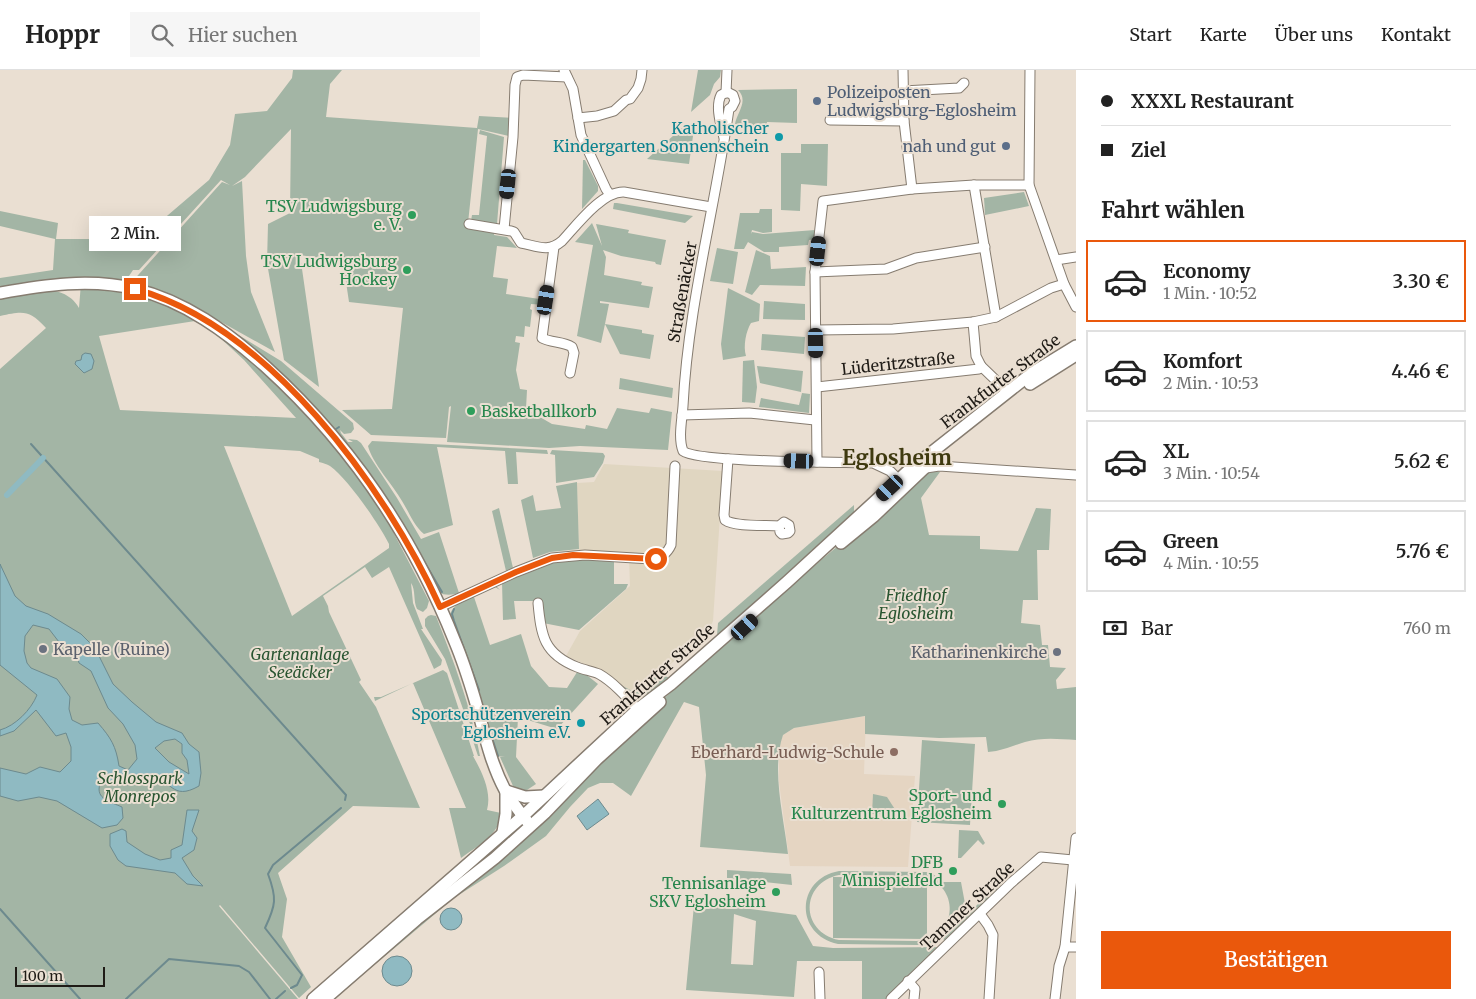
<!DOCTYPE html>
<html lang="de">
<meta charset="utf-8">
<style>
:root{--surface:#fff;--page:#f6f6f6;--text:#222;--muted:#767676;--line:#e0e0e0;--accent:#ea580c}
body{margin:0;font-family:Merriweather,serif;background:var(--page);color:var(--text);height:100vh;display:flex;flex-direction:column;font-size:19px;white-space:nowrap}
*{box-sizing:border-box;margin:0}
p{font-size:16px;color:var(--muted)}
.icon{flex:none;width:28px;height:28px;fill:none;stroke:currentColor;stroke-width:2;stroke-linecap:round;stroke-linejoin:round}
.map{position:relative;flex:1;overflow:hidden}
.drawer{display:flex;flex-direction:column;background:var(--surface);width:400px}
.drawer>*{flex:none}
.hud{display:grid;align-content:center;height:110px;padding:0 25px;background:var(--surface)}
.scale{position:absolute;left:15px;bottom:12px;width:90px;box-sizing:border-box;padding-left:5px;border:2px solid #1f1b16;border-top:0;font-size:14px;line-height:18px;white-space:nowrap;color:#1f1b16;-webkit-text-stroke:4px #eadfd2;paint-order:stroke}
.end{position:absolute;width:22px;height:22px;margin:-11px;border:6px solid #ea580c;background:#fff;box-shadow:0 0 0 2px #fff}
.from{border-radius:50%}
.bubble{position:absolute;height:35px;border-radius:0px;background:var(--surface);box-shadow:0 5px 20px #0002;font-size:16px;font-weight:600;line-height:35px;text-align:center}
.car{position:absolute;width:15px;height:30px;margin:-15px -8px;border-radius:6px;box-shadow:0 0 4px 1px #0007;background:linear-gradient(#222 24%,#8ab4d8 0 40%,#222 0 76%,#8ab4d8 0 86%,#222 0)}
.hud b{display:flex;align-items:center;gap:18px;height:48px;font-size:19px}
.hud b+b{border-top:1px solid var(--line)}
.hud i{width:12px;height:12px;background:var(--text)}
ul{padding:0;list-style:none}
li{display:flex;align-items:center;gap:15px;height:82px;margin:0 10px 8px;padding:0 15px;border:2px solid var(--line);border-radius:0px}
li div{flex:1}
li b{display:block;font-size:19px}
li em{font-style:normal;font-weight:600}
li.current{border-color:var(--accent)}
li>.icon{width:45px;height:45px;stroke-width:1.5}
h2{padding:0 25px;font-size:22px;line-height:60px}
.pay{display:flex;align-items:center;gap:12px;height:55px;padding:0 25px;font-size:19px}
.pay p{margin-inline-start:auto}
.button{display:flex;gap:10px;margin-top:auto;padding:10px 25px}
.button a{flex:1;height:58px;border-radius:0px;background:var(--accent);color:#fff;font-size:20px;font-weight:600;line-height:58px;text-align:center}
header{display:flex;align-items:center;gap:30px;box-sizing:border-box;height:70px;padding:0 25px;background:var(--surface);border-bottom:1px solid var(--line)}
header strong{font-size:24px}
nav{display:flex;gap:28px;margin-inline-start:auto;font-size:18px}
.search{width:350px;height:45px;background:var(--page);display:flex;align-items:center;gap:12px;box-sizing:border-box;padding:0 18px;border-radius:0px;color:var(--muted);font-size:19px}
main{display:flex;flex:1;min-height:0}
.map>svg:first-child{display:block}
</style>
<header>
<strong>Hoppr</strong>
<div class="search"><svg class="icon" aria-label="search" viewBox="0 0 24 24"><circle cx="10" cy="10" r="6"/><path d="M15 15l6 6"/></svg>Hier suchen</div>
<nav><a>Start</a><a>Karte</a><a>Über uns</a><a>Kontakt</a></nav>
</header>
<main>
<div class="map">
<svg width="1076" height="929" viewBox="0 0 1076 929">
<rect width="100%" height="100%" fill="#eadfd2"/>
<polygon fill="#e0d6c1" points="604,394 723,401 713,551 708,562 699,571 637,621 631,621 596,599 566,586 580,561 630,516 629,487 579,484 577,413 594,412"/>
<polygon fill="#e5d5c2" points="866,646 864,704 915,706 908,797 790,796 779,712 779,676 783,665 794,658"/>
<g fill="#a3b5a5" fill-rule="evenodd">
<polygon points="293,0 342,0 330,14 326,47 477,58 479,46 513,48 513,67 478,59 468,153 495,158 494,165 507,167 517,178 497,176 493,207 508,209 506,224 546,230 545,235 531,234 530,239 532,240 530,257 525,256 524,267 516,266 515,272 520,273 516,300 520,319 527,320 526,339 552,354 585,359 586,355 607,359 617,338 649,343 651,338 672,342 668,380 580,376 549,378 447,372 451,336 449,337 446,368 371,365 342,340 392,339 403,238 349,232 343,192 300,185 319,317 284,290 267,193 268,154 290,143 291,59 245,107 232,116 242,111 246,186 251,222 275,282 189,234 162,222 130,214 222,112 230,115 221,110 139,200 133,200 125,212 0,218 0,208 53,200 55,169 0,156 0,141 58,153 56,169 140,169 209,110 230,75 235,44 267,41 292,8"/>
<polygon points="698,0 721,0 720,7 714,14 710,25 691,42"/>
<path d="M 797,19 L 797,53 L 767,52 L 766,59 L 735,54 C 737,42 749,31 738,20 Z"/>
<polygon points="682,58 694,59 689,94 647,89"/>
<polygon points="480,60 504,67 497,154 471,151 472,145 479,145 487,66 479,64"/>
<polygon points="801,74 828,74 827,116 801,114 800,141 781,140 781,83 801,83"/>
<polygon points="583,90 585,90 598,116 598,121 582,139"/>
<polygon points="1024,122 1029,136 985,145 984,128"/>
<polygon points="614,133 617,133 693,146 685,153 613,139"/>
<polygon points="760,139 772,139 772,162 763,163 752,160 751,164 752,162 763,164 815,160 815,169 809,170 808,175 779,177 779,182 764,182 748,172 744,179 734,179 740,143 759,143"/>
<polygon points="592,153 602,176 596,154 629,160 628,163 666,170 661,195 656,194 655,192 621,186 603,180 606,187 604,205 642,212 641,215 653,217 649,238 600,231 600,233 609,234 605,254 642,260 642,263 654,265 650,289 620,284 605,254 601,273 577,266 593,175 575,172"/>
<polygon points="717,178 738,182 733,214 710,211"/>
<polygon points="756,180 770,186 771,199 806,197 805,216 760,215 752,225 745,222"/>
<path d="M 81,213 L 127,217 L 221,260 L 321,352 L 369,421 L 388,452 L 429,531 L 427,538 L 423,542 L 417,539 C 413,531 416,520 411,513 L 413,533 L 423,559 L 421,559 L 442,590 L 441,595 L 434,599 L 389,497 L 372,508 L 365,497 L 323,526 L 328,536 L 329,542 L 361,610 L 359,612 L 361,615 L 376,637 L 420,738 L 353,736 L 278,803 L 287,829 L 282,867 L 311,917 L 299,928 L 220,835 L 219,836 L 298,929 L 0,929 L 0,299 L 46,258 C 29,240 24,241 0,246 L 0,223 C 26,221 64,211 79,238 ZM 195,251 L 217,265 L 244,290 L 296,348 L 120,340 L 99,266 ZM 224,376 L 300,381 L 319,389 L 319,392 C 323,393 327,394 330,396 C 348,409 379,454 389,474 L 389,478 L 292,546 Z"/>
<path d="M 728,218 L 760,234 L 759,251 L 751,253 C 746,261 743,276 746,286 L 723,290 L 721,274 Z"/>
<polygon points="764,231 805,234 805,250 763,249"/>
<path d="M 224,256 L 281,291 L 353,353 L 354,359 L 351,363 L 344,364 L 340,360 L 341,363 L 348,372 L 353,372 L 348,369 L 357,370 L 361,373 L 397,428 L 421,469 L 439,462 L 459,523 C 453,525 444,526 439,522 L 353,389 Z"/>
<polygon points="762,264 805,267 804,284 761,280"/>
<polygon points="754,290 757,317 755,333 742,332 743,291"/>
<polygon points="757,296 803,301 801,322 760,313"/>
<polygon points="620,308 673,318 672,328 619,319"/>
<polygon points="802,323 810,324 809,343 759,337 761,328 799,335"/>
<path d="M 372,371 L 547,380 L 548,384 L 516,382 L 518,414 L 508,414 L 505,381 L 437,377 L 453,455 L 424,464 C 414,456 409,442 402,431 C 393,415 372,393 368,376 Z"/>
<polygon points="552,380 603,383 605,386 603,393 594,407 556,413 555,385 550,384"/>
<path d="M 926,398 L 940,402 L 921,428 L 929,465 L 980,466 L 980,479 L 1018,481 L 1036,438 L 1051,439 L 1049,480 L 1037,480 L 1038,530 L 1023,530 L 1021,553 L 1040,555 L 1042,575 L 1048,575 L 1050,597 L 1066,598 L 1056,610 L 1057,619 L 1076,617 L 1076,670 C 1059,669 1042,667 1025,672 C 1012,676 1002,681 988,682 L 986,667 L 939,668 L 865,664 L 865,646 L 794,658 L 783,665 C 771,699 784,748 788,784 L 700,777 L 706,705 L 699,637 L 684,632 L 631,726 L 613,713 L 600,713 L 588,718 L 570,737 L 546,766 L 504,796 L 454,828 L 334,929 L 325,929 L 454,820 L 644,646 L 821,490 L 874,446 Z"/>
<polygon points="577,412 579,479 550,482 533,488 521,430 533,425 536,441 561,438 556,416"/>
<polygon points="854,435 854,446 719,565 717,565 718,553"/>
<polygon points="499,438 513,498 506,501 492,441"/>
<polygon points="572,488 598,488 614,492 614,514 628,514 626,519 579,560 543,553 541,531 514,531 516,549 503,550 502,512 542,494"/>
<path d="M 496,516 L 500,520 L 495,517 L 474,527 L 490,575 L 521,564 L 531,596 L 549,617 L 567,618 L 579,599 L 598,614 L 557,659 L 518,647 L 516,687 L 536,714 L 524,722 L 513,716 L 500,687 L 505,687 L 495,686 L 465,586 L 450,546 C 451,531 483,522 496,516 Z"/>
<path d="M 431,545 L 436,546 C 454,592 471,637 480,686 L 478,686 L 473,671 L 472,658 L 463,639 L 445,589 L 425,556 L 425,549 L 428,546 Z"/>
<path d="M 443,600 L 447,603 L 474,686 L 473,686 C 482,702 492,722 487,740 L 501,743 C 501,764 476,777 461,788 L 449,738 L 466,738 L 413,613 L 375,631 L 374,627 L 381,627 Z"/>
<polygon points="660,603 671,609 644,627 638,628 621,617 621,615 632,621 637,621"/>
<polygon points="922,670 975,674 970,755 917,752"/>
<polygon points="873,724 887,727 898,744 872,744"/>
<polygon points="959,760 978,761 985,773 983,775 978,770 961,788 958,788"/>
<polygon points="727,800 791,804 792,815 727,808"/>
<path d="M 839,801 L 926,802 L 933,804 L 943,812 L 961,812 L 966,839 L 970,835 L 974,838 L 1003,809 L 1009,816 L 966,850 L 944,871 L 943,865 L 931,873 L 917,875 L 838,874 C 795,865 795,809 839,801 ZM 839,805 L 918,806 C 955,809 962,857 927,870 L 927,808 L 833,807 L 833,868 L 927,869 L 917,871 L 839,870 C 800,862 800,813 839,805 Z"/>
<path d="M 694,835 L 735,837 L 796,845 L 813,876 L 833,878 L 945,877 L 891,929 L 862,929 L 862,891 L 797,891 L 794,927 L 686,920 ZM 734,844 L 756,851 L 753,895 L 731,894 Z"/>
</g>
<g fill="#8fbac2" stroke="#6d8a8e" fill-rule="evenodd">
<polygon points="85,283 91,284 94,291 92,299 84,303 75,294 76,291 81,290 82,285"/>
<path d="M 0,494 L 15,526 L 26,536 L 48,544 L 81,564 L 95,578 L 113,614 L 132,632 L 156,652 L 182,663 L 189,674 L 199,682 L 201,703 L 199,716 C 171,732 172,708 150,707 C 143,706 138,713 132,714 C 124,716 110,713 100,714 C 95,729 111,732 122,737 L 123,748 L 117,755 L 102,758 L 57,731 L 39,727 L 18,731 L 0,726 L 0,698 L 26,704 L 40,697 L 60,702 L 71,691 L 71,677 L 66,663 L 56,666 L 36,640 L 14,661 L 0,666 L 0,660 C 15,656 31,640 37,625 L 0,595 ZM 33,555 L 49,559 L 59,572 L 75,577 L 79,593 L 91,601 L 108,638 L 123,654 L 135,675 L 137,689 L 128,700 L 119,696 C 116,676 111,668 98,653 L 82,655 L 72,650 L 69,639 L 70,627 L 57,609 L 31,598 L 27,593 L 24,581 L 25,566 ZM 175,669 L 182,674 L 182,683 L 187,690 L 189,704 L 169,692 L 155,678 L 164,671 Z"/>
<polygon points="598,729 609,744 587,760 577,746"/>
<polygon points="187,740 199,740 192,761 197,768 194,780 182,788 193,806 203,816 187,814 175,803 126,796 118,790 110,776 110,764 122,759 126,761 127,772 145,784 160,790 171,788 171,780 182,775"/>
<circle cx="451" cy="849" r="11"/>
<circle cx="397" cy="901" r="15"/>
</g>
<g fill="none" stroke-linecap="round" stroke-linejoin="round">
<g stroke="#6d8a8e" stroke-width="2">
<polyline points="333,361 339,357"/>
<polyline points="31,374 346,725 345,730"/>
<polyline points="398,447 442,522"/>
<polyline points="454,539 452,544 454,551 479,620"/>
<polyline points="490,662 498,686"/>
<polyline points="0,839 80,929"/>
<path d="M 291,918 L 297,915 L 302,905 L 265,858 C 276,835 277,828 268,804 L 273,795 L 341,738"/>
<polyline points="126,929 169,889 239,896 249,902 270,929"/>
<polyline points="276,929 285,921"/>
</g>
<polyline stroke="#8fbac2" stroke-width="6" points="7,425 43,388"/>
<defs>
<g id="minor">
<polyline points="564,0 573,19 581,65 606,119 610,125"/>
<polyline points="903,0 904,51 912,119"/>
<polyline points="1030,0 1029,115 1064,214 1076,237"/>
<polyline points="903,21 959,18 964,13"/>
<polyline points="726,23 727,0"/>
<polyline points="578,48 597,46 614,41 626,30 630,29 638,18 641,9 642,0"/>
<polyline points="830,50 904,51"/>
<path d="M 724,68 C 721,55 715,37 721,25 L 727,22 L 733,25 L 735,31 L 732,37 L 729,39 C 715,138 688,236 683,336 C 682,350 678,368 683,381 C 698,393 845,392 873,393 L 890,401 L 903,414"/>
<polyline points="974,115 996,247"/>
<path d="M 469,154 L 511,161 L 514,162 L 521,173 C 537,176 548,183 562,171 C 576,156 602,121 624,122 L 711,137"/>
<polyline points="504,159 513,67 515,15 517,7 523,5 567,7"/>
<path d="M 554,177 L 542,268 C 551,273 563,271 572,277 L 574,283 L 570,303"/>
<polyline points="1056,190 1076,187"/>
<polyline points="815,202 886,199 916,188 985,177"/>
<polyline points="816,260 893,259 973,252 996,247 1051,218 1064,214"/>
<polyline points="981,296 1008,322"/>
<polyline points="817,317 979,299 981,296 976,286 973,252"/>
<polyline points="682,345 749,343 815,350"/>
<path d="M 728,389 L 724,445 L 725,450 C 735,457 765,455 779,456 L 784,452 L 789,455 L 790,461 L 788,463 L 782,464 L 780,462 L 779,456"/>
<polyline points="817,392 815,202 823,131 912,119 974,115 1029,115"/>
<polyline points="926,398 939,396 1076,405"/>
<path d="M 538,533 C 541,566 544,584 577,597 C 584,600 592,601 599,604 C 615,613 630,631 642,644"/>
<path d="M 440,537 L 516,502 L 552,488 L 585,485 L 651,489 C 661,488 667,484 671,475 L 675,396"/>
<polyline points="980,844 988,855 993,865 989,929"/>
<polyline points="1065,877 1076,877"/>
<polyline points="819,902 820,929"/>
<polyline points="908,911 915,919 914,929"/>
<polyline points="891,929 1011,813 1041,787 1073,790"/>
<polyline points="1055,929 1059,896 1065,877 1076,768"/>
</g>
<g id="major">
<path d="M 0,223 C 44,215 91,208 135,219 C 185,231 227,262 265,296 C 349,372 413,466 455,572 C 463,591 469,610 475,630 C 484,661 490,692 505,720 C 511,731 519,741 526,750"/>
<polyline points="1030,314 1076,285"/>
<polyline points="841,473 874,446 935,388"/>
<polyline points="506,721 525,727 544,726"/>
<polyline points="503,762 506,744 506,721"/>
<polyline points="313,929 523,746 638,639 671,614 787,512 908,401 1032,303 1076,276"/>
<polyline points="325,929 417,849 495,788 545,743 597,689 660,632"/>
</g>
</defs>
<use href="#minor" stroke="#867c70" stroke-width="11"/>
<use href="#major" stroke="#867c70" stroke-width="14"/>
<use href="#minor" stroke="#fff" stroke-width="9"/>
<use href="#major" stroke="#fff" stroke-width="11"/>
</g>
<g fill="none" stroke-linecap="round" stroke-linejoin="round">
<path stroke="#ea580c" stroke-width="6" d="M 135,219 C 268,256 385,416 440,537 L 516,502 L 552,488 L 573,485 L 656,489"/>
</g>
<g fill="#5c6f8a" stroke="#eadfd2" stroke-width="2">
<circle cx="817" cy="31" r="5"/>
<circle cx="1006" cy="76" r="5"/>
</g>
<g fill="#0f9aa8" stroke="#eadfd2" stroke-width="2">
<circle cx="779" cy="67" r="5"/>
<circle cx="581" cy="653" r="5"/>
</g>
<g fill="#2e9e5b" stroke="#eadfd2" stroke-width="2">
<circle cx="412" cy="145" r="5"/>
<circle cx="407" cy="200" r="5"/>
<circle cx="471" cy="341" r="5"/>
<circle cx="1002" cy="734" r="5"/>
<circle cx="953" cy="801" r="5"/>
<circle cx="776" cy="822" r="5"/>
</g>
<g fill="#6b7280" stroke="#eadfd2" stroke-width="2">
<circle cx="43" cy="579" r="5"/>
<circle cx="1057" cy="582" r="5"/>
</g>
<circle fill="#8d6e63" stroke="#eadfd2" stroke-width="2" cx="894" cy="682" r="5"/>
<g text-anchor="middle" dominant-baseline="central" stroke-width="4" stroke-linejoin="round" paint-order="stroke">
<g font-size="16" fill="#4e5e75" stroke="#eadfd2" text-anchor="start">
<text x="827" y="22">Polizeiposten<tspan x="827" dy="18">Ludwigsburg-Eglosheim</tspan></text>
<text x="996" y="76" text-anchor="end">nah und gut</text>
</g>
<g font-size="16" fill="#0d838f" stroke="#eadfd2" text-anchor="end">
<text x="769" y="58">Katholischer<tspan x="769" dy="18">Kindergarten Sonnenschein</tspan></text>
<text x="571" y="644">Sportschützenverein<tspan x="571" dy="18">Eglosheim e.V.</tspan></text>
</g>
<g font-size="16" fill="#27864d" stroke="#eadfd2" text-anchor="end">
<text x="402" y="136">TSV Ludwigsburg<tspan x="402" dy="18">e. V.</tspan></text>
<text x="397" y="191">TSV Ludwigsburg<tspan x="397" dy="18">Hockey</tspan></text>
<text x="481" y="341" text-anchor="start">Basketballkorb</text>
<text x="992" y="725">Sport- und<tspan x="992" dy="18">Kulturzentrum Eglosheim</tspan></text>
<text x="943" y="792">DFB<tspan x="943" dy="18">Minispielfeld</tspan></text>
<text x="766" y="813">Tennisanlage<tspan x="766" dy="18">SKV Eglosheim</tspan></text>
</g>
<g font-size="16" fill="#1f1b16" stroke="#eadfd2">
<text transform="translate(682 222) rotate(-80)">Straßenäcker</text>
<text transform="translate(898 293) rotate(-6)">Lüderitzstraße</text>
<text transform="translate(1000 311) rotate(-37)">Frankfurter Straße</text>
<text transform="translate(657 604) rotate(-41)">Frankfurter Straße</text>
<text transform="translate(967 836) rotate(-43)">Tammer Straße</text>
</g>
<g font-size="16" font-style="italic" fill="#295531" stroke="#eadfd2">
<text x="916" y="525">Friedhof<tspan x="916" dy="18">Eglosheim</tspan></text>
<text x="300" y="584">Gartenanlage<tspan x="300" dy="18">Seeäcker</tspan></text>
<text x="140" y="708">Schlosspark<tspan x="140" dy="18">Monrepos</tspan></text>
</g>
<g font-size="16" fill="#5b616d" stroke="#eadfd2" text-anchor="start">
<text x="53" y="579">Kapelle (Ruine)</text>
<text x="1047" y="582" text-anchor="end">Katharinenkirche</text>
</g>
<g font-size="16" fill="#785e54" stroke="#eadfd2" text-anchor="end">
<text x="884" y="682">Eberhard-Ludwig-Schule</text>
</g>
<g font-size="21" font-weight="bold" fill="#3f3a10" stroke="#eadfd2">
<text x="897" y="387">Eglosheim</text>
</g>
</g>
</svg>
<div class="scale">100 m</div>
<i class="end from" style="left:656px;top:489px"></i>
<i class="end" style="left:135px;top:219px"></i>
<div class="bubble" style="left:89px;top:146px;width:92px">2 Min.</div>
<i class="car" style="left:508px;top:114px;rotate:186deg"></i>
<i class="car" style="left:818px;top:181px;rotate:6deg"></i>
<i class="car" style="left:546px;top:230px;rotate:9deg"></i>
<i class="car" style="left:816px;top:273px;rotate:179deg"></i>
<i class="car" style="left:799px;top:391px;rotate:272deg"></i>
<i class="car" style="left:890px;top:418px;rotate:227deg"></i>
<i class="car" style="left:745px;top:557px;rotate:48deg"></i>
</div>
<section class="drawer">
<div class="hud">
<b><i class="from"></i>XXXL Restaurant</b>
<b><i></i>Ziel</b>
</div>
<h2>Fahrt wählen</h2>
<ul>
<li class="current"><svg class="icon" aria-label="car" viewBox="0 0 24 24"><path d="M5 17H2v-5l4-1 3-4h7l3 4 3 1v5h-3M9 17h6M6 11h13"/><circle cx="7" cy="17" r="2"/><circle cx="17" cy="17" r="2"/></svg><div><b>Economy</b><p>1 Min. · 10:52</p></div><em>3.30 €</em></li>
<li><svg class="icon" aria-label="car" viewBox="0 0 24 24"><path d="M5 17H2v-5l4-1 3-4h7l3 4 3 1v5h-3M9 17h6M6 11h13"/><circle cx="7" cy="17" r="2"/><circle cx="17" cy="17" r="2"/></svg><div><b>Komfort</b><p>2 Min. · 10:53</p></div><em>4.46 €</em></li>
<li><svg class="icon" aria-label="car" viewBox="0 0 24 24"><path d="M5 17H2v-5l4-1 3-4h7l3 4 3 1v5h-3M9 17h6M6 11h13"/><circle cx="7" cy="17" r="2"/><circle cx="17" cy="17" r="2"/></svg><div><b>XL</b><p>3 Min. · 10:54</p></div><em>5.62 €</em></li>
<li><svg class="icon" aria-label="car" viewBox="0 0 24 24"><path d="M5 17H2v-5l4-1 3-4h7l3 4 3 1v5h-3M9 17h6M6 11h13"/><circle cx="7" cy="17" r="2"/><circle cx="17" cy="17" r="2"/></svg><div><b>Green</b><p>4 Min. · 10:55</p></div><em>5.76 €</em></li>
</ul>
<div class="pay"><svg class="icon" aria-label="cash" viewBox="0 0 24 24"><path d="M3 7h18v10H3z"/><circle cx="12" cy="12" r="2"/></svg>Bar<p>760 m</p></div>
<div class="button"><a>Bestätigen</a></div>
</section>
</main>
